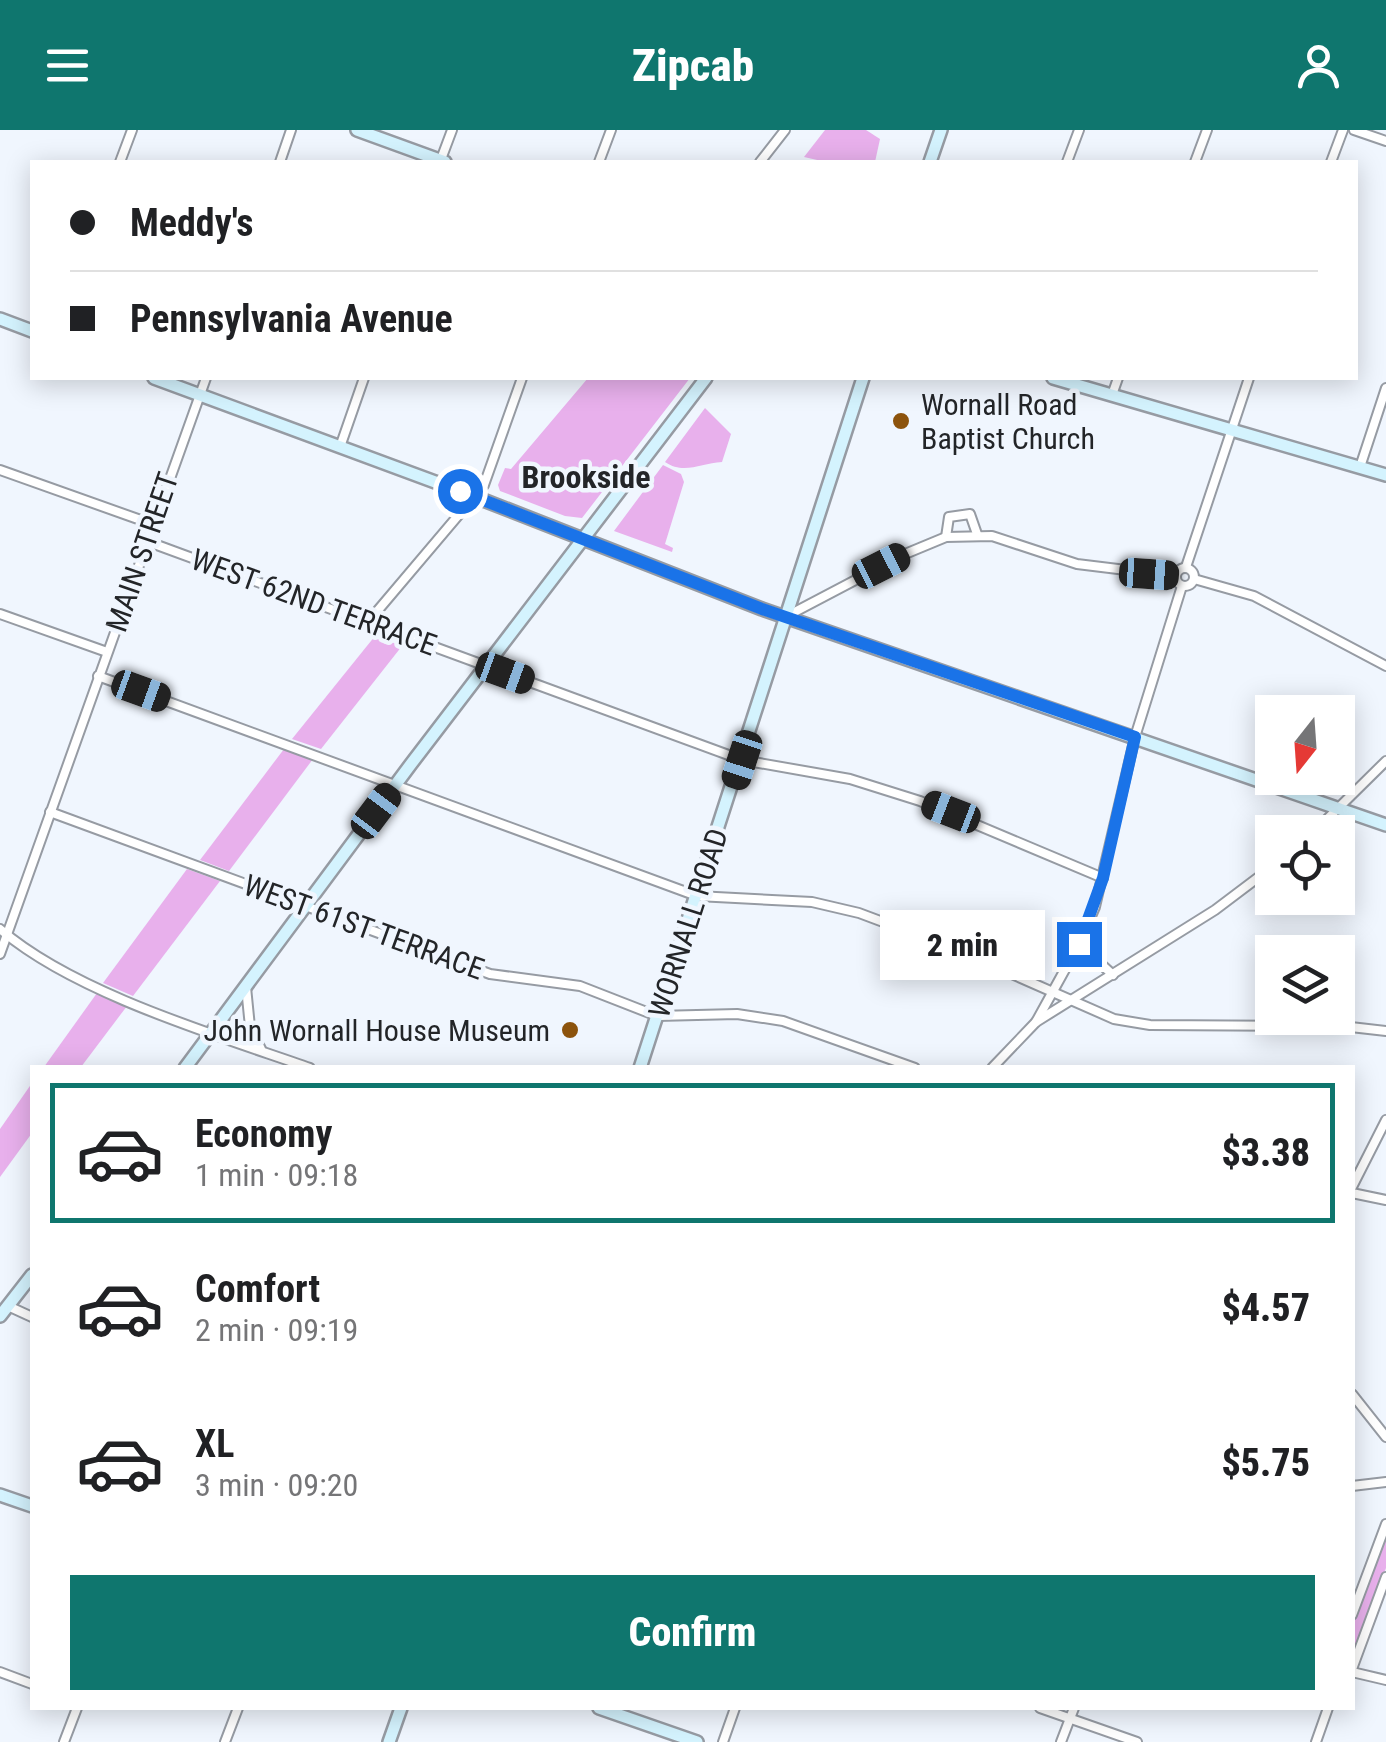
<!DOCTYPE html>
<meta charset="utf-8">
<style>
:root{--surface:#fff;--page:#f6f6f6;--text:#202124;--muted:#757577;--line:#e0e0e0;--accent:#0f766e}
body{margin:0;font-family:"Roboto Condensed",sans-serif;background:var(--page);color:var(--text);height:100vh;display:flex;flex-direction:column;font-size:38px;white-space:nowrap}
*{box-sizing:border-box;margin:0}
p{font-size:32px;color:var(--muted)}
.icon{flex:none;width:55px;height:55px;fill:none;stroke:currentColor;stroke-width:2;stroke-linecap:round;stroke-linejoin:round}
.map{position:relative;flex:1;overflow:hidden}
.details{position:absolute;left:30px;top:935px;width:1325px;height:645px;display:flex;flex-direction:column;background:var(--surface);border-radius:0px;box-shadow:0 5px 25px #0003}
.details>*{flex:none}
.guide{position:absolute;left:30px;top:30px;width:1328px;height:220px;border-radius:0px;box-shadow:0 5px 25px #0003;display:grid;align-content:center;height:220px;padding:0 40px;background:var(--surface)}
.needle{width:65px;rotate:197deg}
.buttons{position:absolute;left:1255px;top:565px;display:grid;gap:20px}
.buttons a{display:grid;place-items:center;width:100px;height:100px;border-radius:0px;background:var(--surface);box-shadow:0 5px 25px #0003;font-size:50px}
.end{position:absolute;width:45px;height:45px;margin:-22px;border:12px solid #1a73e8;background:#fff;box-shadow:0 0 0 5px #fff}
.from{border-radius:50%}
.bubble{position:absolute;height:70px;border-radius:0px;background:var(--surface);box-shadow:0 5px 25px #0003;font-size:32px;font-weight:800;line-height:70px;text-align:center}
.car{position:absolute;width:30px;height:60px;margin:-30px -15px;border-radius:12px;box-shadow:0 0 8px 2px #0007;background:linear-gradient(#222 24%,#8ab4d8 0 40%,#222 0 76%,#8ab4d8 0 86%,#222 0)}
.guide b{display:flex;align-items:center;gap:35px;height:95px;font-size:38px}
.guide b+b{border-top:2px solid var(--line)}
.guide i{width:25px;height:25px;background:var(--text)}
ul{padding:18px 0 0;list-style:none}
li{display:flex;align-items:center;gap:30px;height:140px;margin:0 20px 15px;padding:0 20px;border:5px solid transparent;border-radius:0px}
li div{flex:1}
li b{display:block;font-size:38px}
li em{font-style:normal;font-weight:800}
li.on{border-color:var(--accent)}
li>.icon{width:90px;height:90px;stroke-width:1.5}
.button{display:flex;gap:20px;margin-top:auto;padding:20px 40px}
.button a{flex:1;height:115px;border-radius:0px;background:var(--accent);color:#fff;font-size:40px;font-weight:800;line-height:115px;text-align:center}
header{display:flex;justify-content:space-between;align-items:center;height:130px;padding:0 40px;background:var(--accent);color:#fff;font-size:45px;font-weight:800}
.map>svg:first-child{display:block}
</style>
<header><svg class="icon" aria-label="menu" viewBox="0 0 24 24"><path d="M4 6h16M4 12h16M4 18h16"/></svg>Zipcab<svg class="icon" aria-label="person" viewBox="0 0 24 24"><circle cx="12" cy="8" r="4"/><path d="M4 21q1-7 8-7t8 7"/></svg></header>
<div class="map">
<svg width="1386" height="1612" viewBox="0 0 1386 1612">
<rect width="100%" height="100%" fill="#f0f6fe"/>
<g fill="#e8b0ec">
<polygon points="825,0 866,0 880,9 875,32 826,32 804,27"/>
<polygon points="588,248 690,248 582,388 565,386 500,361 498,355 505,338 511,339"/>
<path d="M 705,278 L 731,304 L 722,332 C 701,333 684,345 665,332 Z"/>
<polygon points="663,335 681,344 684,352 665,414 673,418 672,422 614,401"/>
<polygon points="375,506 402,516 321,619 292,609"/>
<polygon points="284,619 313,629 229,741 200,730"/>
<polygon points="187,739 220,751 133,866 103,853"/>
<polygon points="97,863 127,876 81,937 44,937"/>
<polygon points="32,953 32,1003 0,1047 0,999"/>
<polygon points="1386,1404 1386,1438 1353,1526 1352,1494"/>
</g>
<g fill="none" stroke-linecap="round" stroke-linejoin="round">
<defs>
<g id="street">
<polyline points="1354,0 1386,11"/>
<polyline points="120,32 132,0"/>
<polyline points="280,32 291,0"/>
<polyline points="440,32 452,0"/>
<polyline points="599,32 611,0"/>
<polyline points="760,32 785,0"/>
<polyline points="1067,32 1079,0"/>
<polyline points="1195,32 1207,0"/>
<polyline points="1331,32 1343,0"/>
<polyline points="1112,265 1118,248"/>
<polyline points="340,317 364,248"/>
<polyline points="1360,337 1386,258"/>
<polyline points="0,340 152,394"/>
<polyline points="946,407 949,387 970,384 977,404"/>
<polyline points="146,411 742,630 850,649 920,671 1103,748"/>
<polyline points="1186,437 1249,248"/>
<circle cx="1185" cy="447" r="9"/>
<polyline points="1194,449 1254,466 1386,536"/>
<polyline points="0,484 107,522"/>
<polyline points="787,486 905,424 946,407 992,406 1077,434 1175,446"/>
<polyline points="368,492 484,355 522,248"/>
<polyline points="98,546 697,766 812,772 859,783 955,819 1114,889 1150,895 1342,896 1386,901"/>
<polyline points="50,682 490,844 580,856 657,886 737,884 783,891 915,938"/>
<polyline points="1314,702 1386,631"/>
<path d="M 0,799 C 74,863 216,905 310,938"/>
<polyline points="1079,814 1113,845"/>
<polyline points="0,824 206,248"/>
<polyline points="246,857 250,897 261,919"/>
<polyline points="1036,892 1079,814 1095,777 1135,607 1182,456"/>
<polyline points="992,938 1036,892 1215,780 1272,737"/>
<polyline points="1352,1057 1386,990"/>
<polyline points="1352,1063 1386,1070"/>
<polyline points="8,1176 32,1187"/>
<polyline points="1352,1264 1386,1307"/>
<polyline points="1352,1356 1386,1352"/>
<polyline points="1352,1485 1386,1394"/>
<polyline points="1352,1539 1386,1447"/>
<polyline points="0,1542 32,1554"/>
<polyline points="1352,1542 1386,1550"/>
<polyline points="1040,1578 1137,1612"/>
<polyline points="64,1612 77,1578"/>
<polyline points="225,1612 238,1578"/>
<polyline points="723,1612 735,1578"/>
<polyline points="1061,1612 1074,1578"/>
<polyline points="1316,1612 1328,1578"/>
</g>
<g id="secondary">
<polyline points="357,0 445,32"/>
<polyline points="930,32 941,0"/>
<polyline points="0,189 32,201"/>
<polyline points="154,248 473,366 762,479 1386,695"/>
<polyline points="1053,248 1386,345"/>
<polyline points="185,938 411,634 706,248"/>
<polyline points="640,938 863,248"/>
<polyline points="0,1186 32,1145"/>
<polyline points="0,1365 32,1376"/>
<polyline points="599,1578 697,1612"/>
<polyline points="389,1612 401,1578"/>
</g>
</defs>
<use href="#street" stroke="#969ba3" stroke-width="12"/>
<use href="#secondary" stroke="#969ba3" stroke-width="16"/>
<use href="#street" stroke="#fff" stroke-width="8"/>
<use href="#secondary" stroke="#d4f3fe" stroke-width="11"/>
</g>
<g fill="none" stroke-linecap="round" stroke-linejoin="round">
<polyline stroke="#1a73e8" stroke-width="12" points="460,361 762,479 1135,607 1103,748 1079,814"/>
</g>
<g fill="#8c530c" stroke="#f0f6fe" stroke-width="4">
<circle cx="901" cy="291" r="10"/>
<circle cx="570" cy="900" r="10"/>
</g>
<g text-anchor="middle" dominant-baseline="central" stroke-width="9" stroke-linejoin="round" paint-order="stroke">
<g font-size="30" fill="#232528" stroke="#f0f6fe" text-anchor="start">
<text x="921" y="274">Wornall Road<tspan x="921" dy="34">Baptist Church</tspan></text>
<text x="550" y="900" text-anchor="end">John Wornall House Museum</text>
</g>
<g font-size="30" fill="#232528" stroke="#f0f6fe">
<text transform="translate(142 422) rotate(-71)">MAIN STREET</text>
<text transform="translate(314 472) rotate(20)">WEST 62ND TERRACE</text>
<text transform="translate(688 793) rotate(-72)">WORNALL ROAD</text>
<text transform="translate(364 797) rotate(20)">WEST 61ST TERRACE</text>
</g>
<g font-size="32" font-weight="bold" fill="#232528" stroke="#f0f6fe">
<text x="586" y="347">Brookside</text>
</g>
</g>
</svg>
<div class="buttons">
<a><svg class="needle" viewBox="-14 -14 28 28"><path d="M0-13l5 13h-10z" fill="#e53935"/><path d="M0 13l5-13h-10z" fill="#757577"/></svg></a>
<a><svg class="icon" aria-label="locate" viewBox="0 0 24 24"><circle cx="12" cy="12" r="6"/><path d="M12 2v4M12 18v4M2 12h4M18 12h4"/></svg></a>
<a><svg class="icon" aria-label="layers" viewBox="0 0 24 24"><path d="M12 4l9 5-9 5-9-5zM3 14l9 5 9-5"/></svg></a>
</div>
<i class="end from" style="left:460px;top:361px"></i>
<i class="end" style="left:1079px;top:814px"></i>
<div class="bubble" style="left:880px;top:780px;width:165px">2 min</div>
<i class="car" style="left:881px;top:436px;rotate:63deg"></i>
<i class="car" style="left:1149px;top:444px;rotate:94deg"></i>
<i class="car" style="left:505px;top:543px;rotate:110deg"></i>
<i class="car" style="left:141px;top:561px;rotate:110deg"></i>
<i class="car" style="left:742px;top:630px;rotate:198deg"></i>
<i class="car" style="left:376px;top:681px;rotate:37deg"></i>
<i class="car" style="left:951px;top:682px;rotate:291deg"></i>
<div class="guide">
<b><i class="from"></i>Meddy's</b>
<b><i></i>Pennsylvania Avenue</b>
</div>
<section class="details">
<ul>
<li class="on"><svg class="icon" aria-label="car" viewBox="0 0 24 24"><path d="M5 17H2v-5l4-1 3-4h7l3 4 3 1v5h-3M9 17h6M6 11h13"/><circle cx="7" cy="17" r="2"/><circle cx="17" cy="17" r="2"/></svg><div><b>Economy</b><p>1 min · 09:18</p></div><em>$3.38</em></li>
<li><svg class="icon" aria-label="car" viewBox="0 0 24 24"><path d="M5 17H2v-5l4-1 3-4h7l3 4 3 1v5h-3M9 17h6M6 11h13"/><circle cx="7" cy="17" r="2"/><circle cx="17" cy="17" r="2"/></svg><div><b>Comfort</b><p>2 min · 09:19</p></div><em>$4.57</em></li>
<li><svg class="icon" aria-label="car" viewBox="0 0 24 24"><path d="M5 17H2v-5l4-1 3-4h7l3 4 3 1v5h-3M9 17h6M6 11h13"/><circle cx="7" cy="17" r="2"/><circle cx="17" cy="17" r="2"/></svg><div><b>XL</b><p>3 min · 09:20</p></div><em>$5.75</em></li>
</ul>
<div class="button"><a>Confirm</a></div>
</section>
</div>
